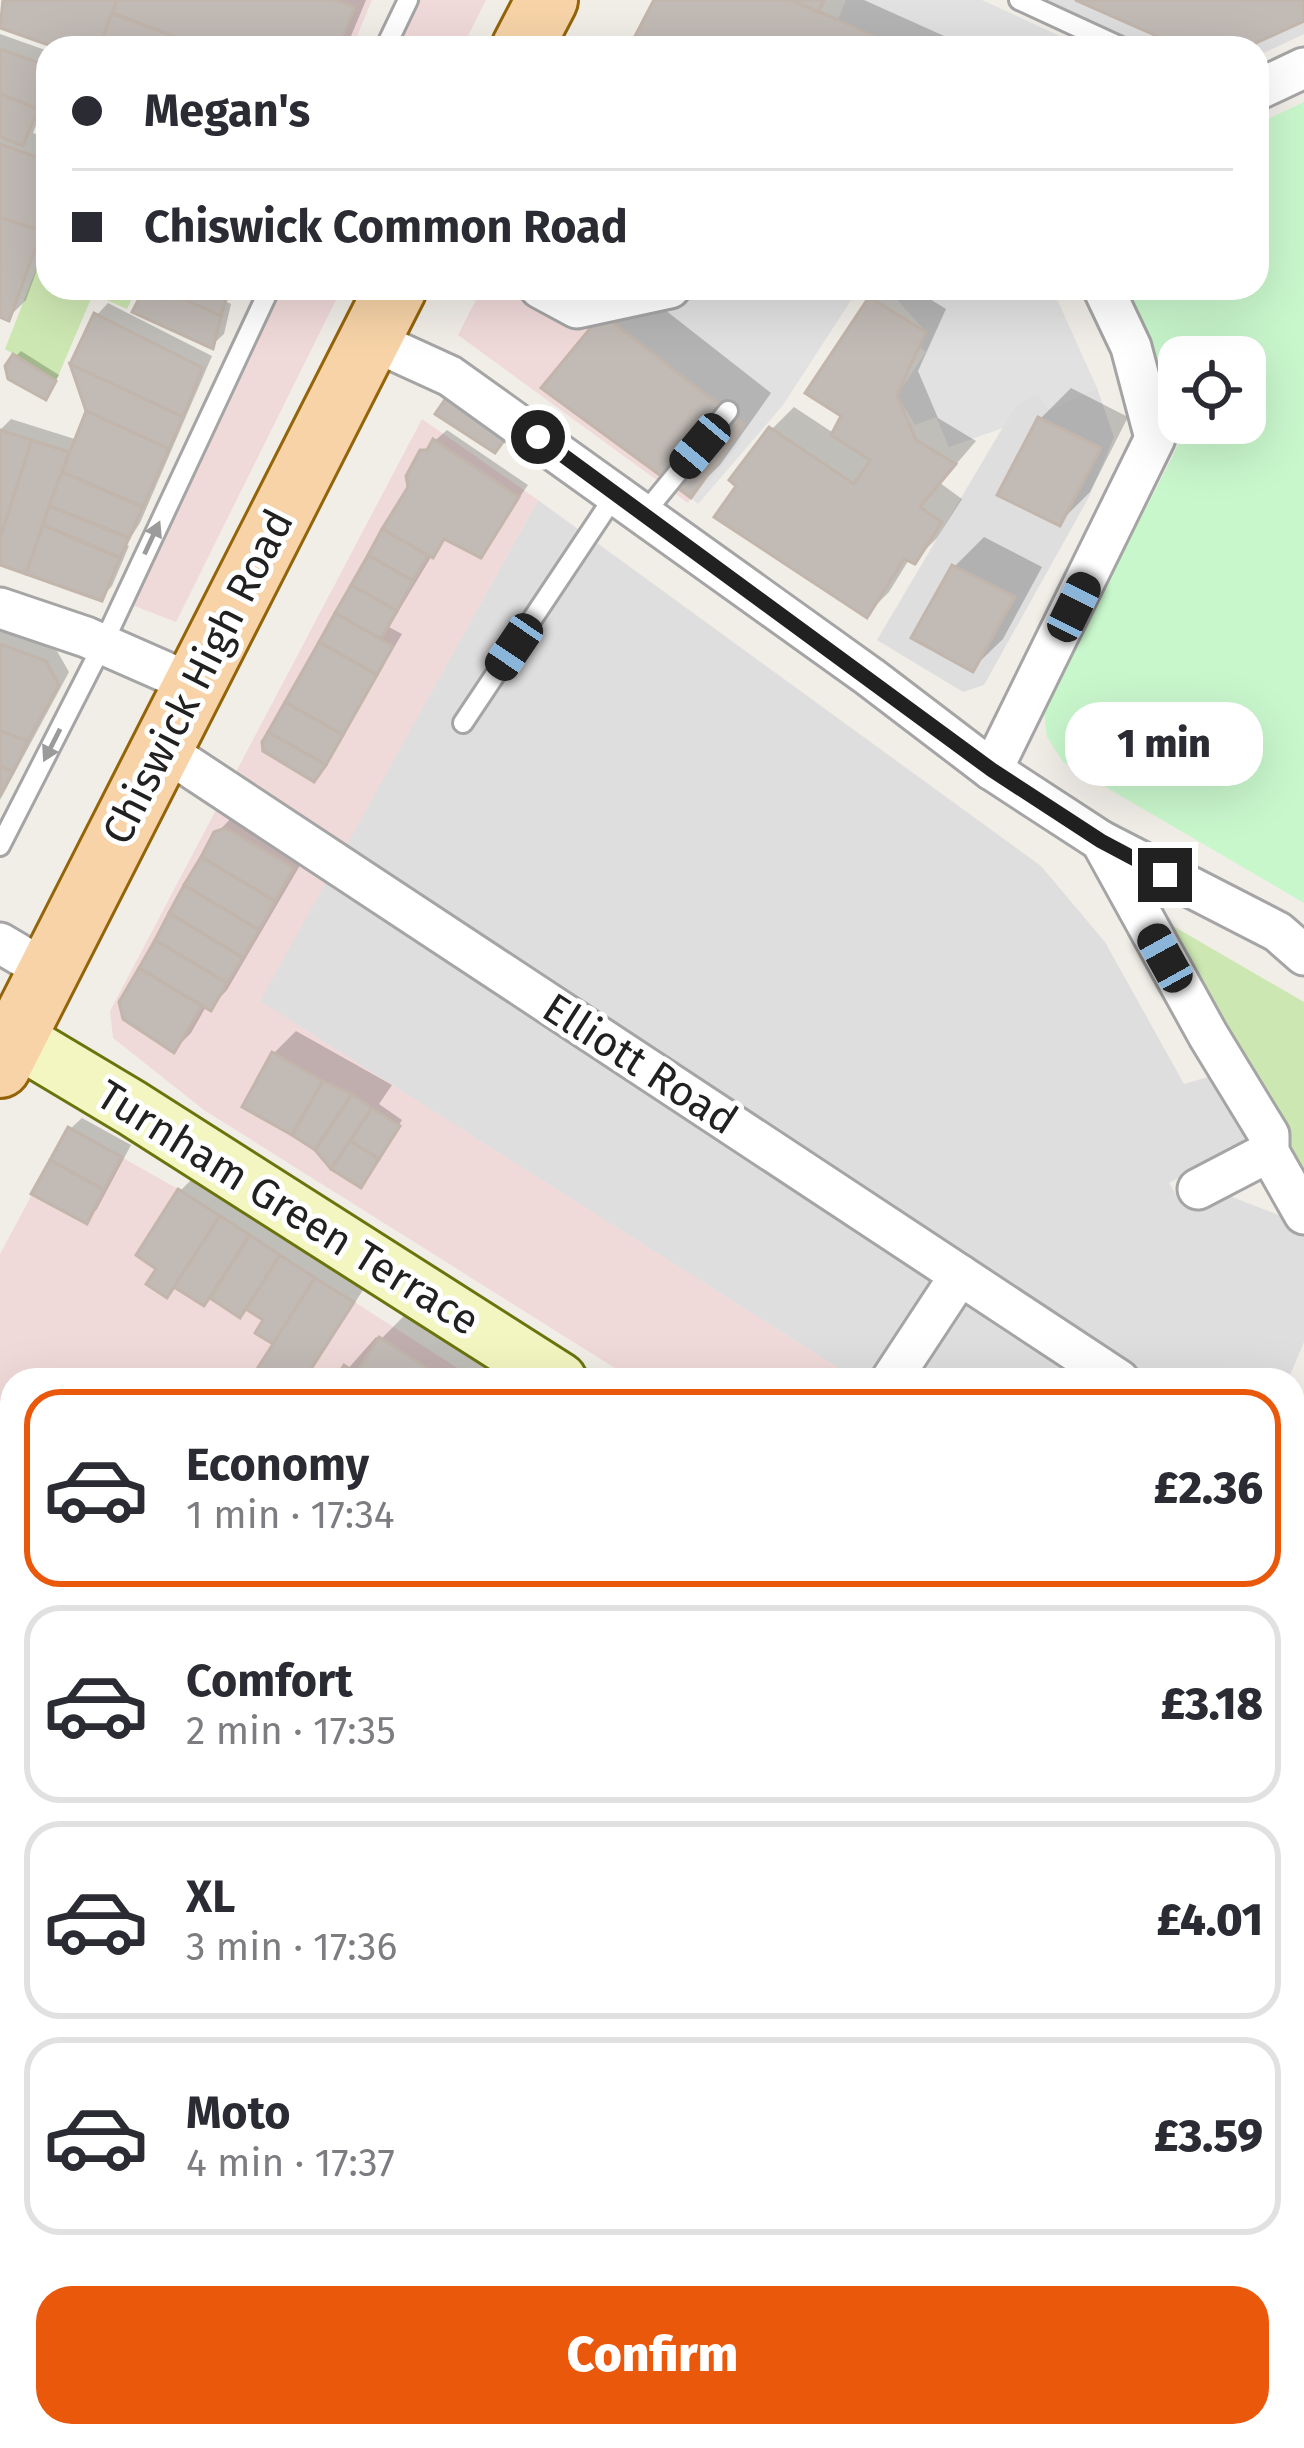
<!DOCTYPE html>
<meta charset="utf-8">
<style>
:root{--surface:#fff;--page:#f2f2f3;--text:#2b2b33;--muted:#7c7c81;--line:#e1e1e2;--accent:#ea580c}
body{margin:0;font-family:"Fira Sans",sans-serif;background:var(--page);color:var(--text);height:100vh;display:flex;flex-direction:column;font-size:45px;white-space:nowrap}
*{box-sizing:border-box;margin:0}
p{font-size:39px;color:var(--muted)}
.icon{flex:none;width:66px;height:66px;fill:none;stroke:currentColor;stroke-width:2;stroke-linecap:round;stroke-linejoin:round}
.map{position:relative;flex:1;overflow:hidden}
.drawer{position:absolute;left:0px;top:1368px;width:1305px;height:1080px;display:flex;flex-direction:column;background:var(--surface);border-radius:36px 36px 0 0;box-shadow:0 12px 48px #0002}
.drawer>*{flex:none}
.guide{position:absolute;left:36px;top:36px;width:1233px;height:264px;border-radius:36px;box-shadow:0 12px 48px #0002;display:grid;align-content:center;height:264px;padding:0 36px;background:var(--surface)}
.fabs{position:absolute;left:1158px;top:336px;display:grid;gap:24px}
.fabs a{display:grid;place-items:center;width:108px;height:108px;border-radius:24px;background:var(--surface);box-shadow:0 12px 48px #0002;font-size:60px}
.end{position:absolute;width:54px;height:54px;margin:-27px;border:15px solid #212121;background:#fff;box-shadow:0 0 0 6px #fff}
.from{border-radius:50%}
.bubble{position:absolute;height:84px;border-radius:36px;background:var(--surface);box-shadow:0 12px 48px #0002;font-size:39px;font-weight:800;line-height:84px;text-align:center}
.car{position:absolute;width:36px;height:72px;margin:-36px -18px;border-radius:15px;box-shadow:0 0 9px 3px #0007;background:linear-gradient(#222 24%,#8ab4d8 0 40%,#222 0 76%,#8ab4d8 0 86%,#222 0)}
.guide b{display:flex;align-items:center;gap:42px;height:114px;font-size:45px}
.guide b+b{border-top:3px solid var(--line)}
.guide i{width:30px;height:30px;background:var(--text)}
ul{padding:21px 0 0;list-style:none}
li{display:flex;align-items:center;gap:36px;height:198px;margin:0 24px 18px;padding:0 12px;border:6px solid var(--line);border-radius:36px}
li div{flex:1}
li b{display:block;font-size:45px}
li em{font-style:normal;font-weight:800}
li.active{border-color:var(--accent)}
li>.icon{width:108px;height:108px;stroke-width:1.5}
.button{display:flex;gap:24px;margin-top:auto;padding:24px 36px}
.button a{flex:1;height:138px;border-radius:36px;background:var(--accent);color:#fff;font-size:48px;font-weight:800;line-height:138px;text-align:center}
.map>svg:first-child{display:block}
</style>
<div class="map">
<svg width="1304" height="2448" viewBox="0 0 1304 2448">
<rect width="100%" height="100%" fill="#f1eee8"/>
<g fill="#dfdede">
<polygon points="1042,0 1304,0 1304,34 1257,56 1257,48 1151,48"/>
<polygon points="1097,388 1114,437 1089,497 984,685 963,692 877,640 1016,405 1038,393 1049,409"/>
<polygon points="538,500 1041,866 1105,942 1184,1084 1218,1074 1249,1140 1169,1183 1184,1207 1227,1195 1294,1221 1304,1233 1304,1342 1288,1380 857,1380 259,1001"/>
<polygon points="0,1827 12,1835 12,2436 755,2436 747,2448 0,2448"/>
<polygon points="853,2436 1101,2436 1094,2448 845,2448"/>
</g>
<g fill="#f0d9d9">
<polygon points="306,0 372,0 352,48 287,48"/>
<polygon points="417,0 486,0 462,48 395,48"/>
<polygon points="281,288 342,288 176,622 132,605"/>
<polygon points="482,288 842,288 688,503 458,335"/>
<polygon points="422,419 538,500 260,1001 857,1380 634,1380 204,1110 113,1038 110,1011"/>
<polygon points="68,1127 178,1189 476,1380 12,1380 12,1669 0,1692 0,1254"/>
<polygon points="1293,1903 1304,1911 1304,2065 1293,2058"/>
</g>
<g fill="#cde7b2">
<polygon points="48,239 48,288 137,288 127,309 93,294 56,381 5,349"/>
<polygon points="1173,926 1304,1002 1304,1188 1281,1128"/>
</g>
<g fill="#c9f7cc">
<polygon points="1304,102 1304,903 1063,762 1047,737 1043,705 1173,456 1181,437 1180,423 1245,423 1245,357 1179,357 1179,422 1118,288 1257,288 1257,124"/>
<polygon points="1304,1517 1304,1757 1293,1750 1293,1546"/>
</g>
<g fill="#e1e1e1">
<polygon points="846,0 982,0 1086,48 898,48 837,22"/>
<polygon points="722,288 859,288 783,405 698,504 691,498 743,424 602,314"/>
<polygon points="887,288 1052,288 1097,388 1049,410 1038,394 1016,405 1003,428 949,447 936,417 915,425 897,395 926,352 918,346 926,332"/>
</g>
<g fill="#0003">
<polygon points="6,0 366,0 346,48 68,48 0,25"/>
<polygon points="657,0 864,0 971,48 633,48"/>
<polygon points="0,34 48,51 48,109 43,108 33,133 48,139 48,239 26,300 9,317 0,314"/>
<polygon points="149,288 231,288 227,302 231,304 224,334 212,345 145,292"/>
<polygon points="637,288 771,393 720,465 690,494 604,316"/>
<polygon points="882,288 912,288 946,309 918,371 938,418 976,441 940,483 962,499 937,538 915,560 910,558 889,592 867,614 772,429 794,407 835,434 845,415 871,299"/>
<polygon points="108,303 212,356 140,523 126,545 129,546 112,586 101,598 0,563 0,430 11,419 78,440 89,411 97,315"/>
<polygon points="21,351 59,375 50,391 16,356"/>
<polygon points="1071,388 1128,417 1090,492 1060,522 1001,493 1041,418"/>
<polygon points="447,430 528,485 481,554 447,537 434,552 389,627 402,634 329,758 265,743 411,488 422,452"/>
<polygon points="984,537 1042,567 1003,639 973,668 954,567"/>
<polygon points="0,621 9,624 6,631 57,651 69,672 0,800"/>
<polygon points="234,815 309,850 227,990 210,1008 207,1005 191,1033 174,1050 123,1003 216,834"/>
<polygon points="296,1031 392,1085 379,1104 402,1120 366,1179 333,1167 317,1148 274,1053"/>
<polygon points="82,1118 131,1145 97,1209 86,1220 70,1129"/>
<polygon points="191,1180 363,1290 305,1380 254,1380 277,1343 267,1319 247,1307 240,1314 211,1295 204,1303 160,1268 180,1191"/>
<polygon points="411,1309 521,1380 338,1380 376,1337 380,1340"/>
<polygon points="1293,1876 1304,1883 1304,2004 1294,2014"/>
</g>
<g fill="#c1bab5" stroke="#c2b5ab" stroke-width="3">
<polygon points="3,0 117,0 99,48 57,48 0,28"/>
<polygon points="117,0 335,0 355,7 338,48 205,48 112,13"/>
<polygon points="654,0 791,0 898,48 629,48"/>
<polygon points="654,0 793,0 901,48 629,48"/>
<polygon points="791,0 824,0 818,12"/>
<polygon points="1075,0 1304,0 1304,21 1245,48 1184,48"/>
<polygon points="112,13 193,44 191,48 99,48"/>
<polygon points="0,49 48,66 48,113 0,94"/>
<polygon points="0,94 38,109 23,146 0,137"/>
<polygon points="0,144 48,161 48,233 0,218"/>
<polygon points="0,218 42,231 9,321 0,317"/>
<polygon points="158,288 229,288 221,316"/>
<polygon points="143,291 164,299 168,292 221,316 213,349 132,312"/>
<polygon points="869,297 926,332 897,395 916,440 956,464 920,507 942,522 915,564 904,559 867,618 714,517 736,486 729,480 769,427 854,484 870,460 831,435 841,416 805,393"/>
<polygon points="94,313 203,368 183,417 70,364"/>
<polygon points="602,314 744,424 691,498 541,388"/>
<polygon points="13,354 56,381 46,400 8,379 5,366"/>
<polygon points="70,364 183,417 169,449 86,411"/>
<polygon points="446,398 505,439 495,453 435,414"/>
<polygon points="86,411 169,449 143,507 62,472"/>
<polygon points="1038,417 1101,448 1060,526 997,495"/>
<polygon points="0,430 32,440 0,538"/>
<polygon points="433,439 519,497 481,558 444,539 433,558 382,529 408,487 406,476 420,450 427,450"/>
<polygon points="32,440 69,452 26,574 0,565 0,538"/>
<polygon points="62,472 143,507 129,538 49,506"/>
<polygon points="49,506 129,538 120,558 43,525"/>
<polygon points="43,525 120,558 102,601 26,574"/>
<polygon points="382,529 428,555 413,581 368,555"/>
<polygon points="368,555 413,581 397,611 351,585"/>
<polygon points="952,565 1015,597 973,672 911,638"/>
<polygon points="351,585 397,611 381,639 335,613"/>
<polygon points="335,613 393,646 377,675 319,642"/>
<polygon points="319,642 377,675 343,735 285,702"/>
<polygon points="0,644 46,661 59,685 28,741 0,731"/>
<polygon points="285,702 343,735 326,765 268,732"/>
<polygon points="0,731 28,741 13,772 0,766"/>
<polygon points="268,732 326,765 314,782 263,751 262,742"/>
<polygon points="0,766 13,772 0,796"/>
<polygon points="226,828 294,868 275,901 201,857 214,832"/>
<polygon points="201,857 275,901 259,930 184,885"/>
<polygon points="184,885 259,930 243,958 169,913"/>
<polygon points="169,913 243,958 227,983 155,940"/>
<polygon points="155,940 227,983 211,1011 139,968"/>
<polygon points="139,968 202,1006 174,1053 123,1019 119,1002"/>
<polygon points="272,1052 323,1081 292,1135 242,1107"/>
<polygon points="323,1081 352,1094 315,1150 292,1135"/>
<polygon points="352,1094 372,1108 331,1169 315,1150"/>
<polygon points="372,1108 400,1126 379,1159 350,1141"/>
<polygon points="68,1127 122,1157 104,1190 50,1160"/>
<polygon points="350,1141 379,1159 361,1188 331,1169"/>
<polygon points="50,1160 104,1190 87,1224 31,1194"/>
<polygon points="178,1189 220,1216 167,1298 146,1284 156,1269 136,1255"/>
<polygon points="220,1216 250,1235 204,1306 174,1287"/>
<polygon points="250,1235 280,1255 240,1318 210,1298"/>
<polygon points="280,1255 315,1278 273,1344 255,1333 263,1320 246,1309"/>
<polygon points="315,1278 354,1302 304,1380 250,1380"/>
<polygon points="379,1337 438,1375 446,1380 335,1380 344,1365 356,1373"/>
<polygon points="1294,1904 1304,1911 1304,1950 1293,1967"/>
<polygon points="1304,1950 1304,2003 1295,2017 1293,1967"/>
<polygon points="1304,2185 1304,2284 1293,2302 1293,2203"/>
<polygon points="1304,2357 1304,2448 1250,2448 1257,2436 1293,2436 1293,2376"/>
<polygon points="1158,2436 1215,2436 1208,2448 1151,2448"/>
</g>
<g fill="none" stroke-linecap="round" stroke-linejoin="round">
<defs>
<g id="lane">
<polyline points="1019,0 1123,48"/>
<polyline points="385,48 408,0"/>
<polyline points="643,515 728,411"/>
<polyline points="463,723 615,495"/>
<polyline points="0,846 103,644 270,288"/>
<polyline points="0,1671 12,1648"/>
<polyline points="0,2165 12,2171"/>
</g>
<g id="street">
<polyline points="1257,90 1304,68"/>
<polyline points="540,288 577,308 670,288"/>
<polyline points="369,339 450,376 870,677 992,770 1101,841 1278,932 1304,955"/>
<polyline points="0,608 86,637 193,684"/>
<polyline points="161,748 1119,1380"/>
<polyline points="992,770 1155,438 1131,347 1103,288"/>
<polyline points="1101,841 1208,1035 1269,1135 1269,1152 1304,1214"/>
<polyline points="0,943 49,972"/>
<polyline points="1198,1189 1269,1152"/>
<polyline points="891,1380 960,1275"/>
<polyline points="1293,1442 1304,1417"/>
<polyline points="0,1765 12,1773"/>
<polyline points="792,2448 800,2436"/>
</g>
<g id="secondary">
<polyline points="15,1038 132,1108 559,1380"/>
<polyline points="1293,1846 1304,1853"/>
</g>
<g id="primary">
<polyline points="522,48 547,0"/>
<polyline points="0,1067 396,288"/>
</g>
</defs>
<use href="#lane" stroke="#a5a5a5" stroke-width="24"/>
<use href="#street" stroke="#a5a5a5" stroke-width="45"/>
<use href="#secondary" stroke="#6a740c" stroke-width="60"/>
<use href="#primary" stroke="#946409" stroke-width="66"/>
<use href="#lane" stroke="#fff" stroke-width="18"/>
<use href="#street" stroke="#fff" stroke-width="39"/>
<use href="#secondary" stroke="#f4f6c1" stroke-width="54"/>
<use href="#primary" stroke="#f7d3a7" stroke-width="60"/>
<g stroke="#6f6f6f" stroke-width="9" stroke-dasharray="24 24" stroke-linecap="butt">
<polyline points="1293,2191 1304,2173"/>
<polyline points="1293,2318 1304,2300"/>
<polyline points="1293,2363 1304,2345"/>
<polyline points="1142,2448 1149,2436"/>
<polyline points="1216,2448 1223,2436"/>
<polyline points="1242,2448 1249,2436"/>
</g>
</g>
<defs><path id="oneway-solid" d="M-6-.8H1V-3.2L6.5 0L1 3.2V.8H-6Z" transform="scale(3)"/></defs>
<g fill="#9b9b9b">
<use href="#oneway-solid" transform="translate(152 538) rotate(-65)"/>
<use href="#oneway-solid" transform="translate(52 745) rotate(117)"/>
</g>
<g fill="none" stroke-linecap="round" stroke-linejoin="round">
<polyline stroke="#212121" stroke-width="15" points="538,437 992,770 1101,841 1165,875"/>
</g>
<g text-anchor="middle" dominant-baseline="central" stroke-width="10" stroke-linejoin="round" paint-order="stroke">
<g font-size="42" fill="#212121" stroke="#fff">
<text transform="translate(198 677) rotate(-63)">Chiswick High Road</text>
<text transform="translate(640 1064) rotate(33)">Elliott Road</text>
<text transform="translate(288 1208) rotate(32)">Turnham Green Terrace</text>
</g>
</g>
</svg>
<div class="fabs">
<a><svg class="icon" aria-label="locate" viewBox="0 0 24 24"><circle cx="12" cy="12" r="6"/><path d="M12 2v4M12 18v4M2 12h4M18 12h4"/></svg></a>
</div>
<i class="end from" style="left:538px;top:437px"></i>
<i class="end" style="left:1165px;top:875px"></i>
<div class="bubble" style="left:1065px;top:702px;width:198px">1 min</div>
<i class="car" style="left:700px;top:446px;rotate:220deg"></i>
<i class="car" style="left:1074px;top:607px;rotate:26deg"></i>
<i class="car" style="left:514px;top:647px;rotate:214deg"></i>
<i class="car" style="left:1165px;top:958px;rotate:331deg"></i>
<div class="guide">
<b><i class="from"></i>Megan's</b>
<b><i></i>Chiswick Common Road</b>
</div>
<section class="drawer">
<ul>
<li class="active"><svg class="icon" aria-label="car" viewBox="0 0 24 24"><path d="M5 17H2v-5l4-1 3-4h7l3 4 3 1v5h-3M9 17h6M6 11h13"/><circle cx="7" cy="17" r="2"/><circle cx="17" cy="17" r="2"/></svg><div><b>Economy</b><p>1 min · 17:34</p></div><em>£2.36</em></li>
<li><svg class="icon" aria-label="car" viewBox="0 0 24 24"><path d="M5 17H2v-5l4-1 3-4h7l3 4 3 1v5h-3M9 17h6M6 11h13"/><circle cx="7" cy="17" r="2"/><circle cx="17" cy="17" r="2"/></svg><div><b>Comfort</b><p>2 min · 17:35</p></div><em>£3.18</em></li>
<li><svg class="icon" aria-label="car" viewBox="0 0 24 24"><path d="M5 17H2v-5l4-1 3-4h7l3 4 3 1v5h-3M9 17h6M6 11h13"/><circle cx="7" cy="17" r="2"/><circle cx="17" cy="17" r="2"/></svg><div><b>XL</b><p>3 min · 17:36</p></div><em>£4.01</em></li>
<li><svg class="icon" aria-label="car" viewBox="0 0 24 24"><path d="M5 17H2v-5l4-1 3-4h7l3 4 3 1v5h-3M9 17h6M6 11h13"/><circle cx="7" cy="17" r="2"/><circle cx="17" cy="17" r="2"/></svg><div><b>Moto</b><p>4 min · 17:37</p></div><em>£3.59</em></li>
</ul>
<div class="button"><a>Confirm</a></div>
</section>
</div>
